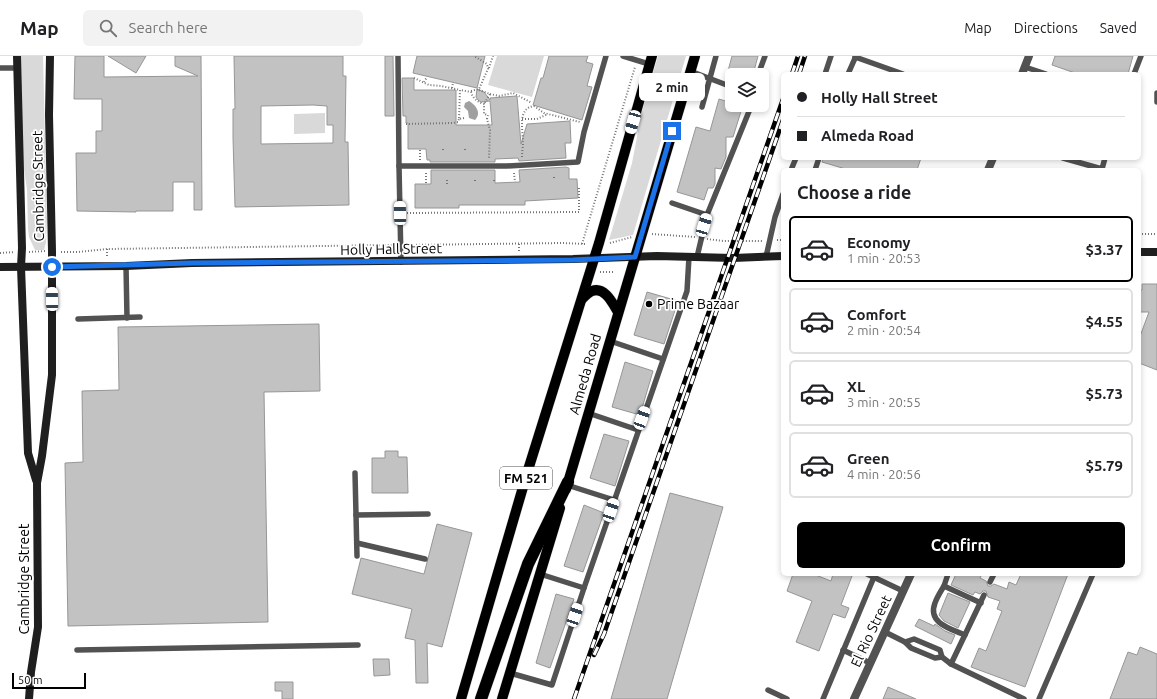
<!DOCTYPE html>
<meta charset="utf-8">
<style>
:root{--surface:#fff;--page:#f2f2f2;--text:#202124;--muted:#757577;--line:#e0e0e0;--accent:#000}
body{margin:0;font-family:Ubuntu,sans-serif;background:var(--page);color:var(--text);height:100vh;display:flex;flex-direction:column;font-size:15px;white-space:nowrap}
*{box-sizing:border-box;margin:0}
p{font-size:13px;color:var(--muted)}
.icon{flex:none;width:22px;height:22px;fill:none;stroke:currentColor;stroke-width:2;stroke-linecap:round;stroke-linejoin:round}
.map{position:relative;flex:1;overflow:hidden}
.details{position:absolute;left:781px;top:112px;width:360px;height:408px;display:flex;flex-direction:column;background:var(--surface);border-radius:6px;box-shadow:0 2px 6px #0003}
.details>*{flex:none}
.guide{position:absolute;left:781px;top:16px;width:360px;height:88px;border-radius:6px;box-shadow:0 2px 6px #0003;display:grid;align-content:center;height:88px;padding:0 16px;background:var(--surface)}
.buttons{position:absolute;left:725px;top:12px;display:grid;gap:8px}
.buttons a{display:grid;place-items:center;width:44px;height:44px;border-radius:6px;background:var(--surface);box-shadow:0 2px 6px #0003;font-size:20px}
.scale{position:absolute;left:12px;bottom:10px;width:74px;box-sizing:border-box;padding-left:4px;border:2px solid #000;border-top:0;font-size:11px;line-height:14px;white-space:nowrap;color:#000;-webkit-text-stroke:3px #fff;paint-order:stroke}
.end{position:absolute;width:18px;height:18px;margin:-9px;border:5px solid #1a73e8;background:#fff;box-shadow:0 0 0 2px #fff}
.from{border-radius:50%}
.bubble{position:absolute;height:28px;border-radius:6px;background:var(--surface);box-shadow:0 2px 6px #0003;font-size:13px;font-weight:600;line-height:28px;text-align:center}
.car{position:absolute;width:12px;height:24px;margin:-12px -6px;border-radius:5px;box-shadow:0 0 3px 1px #0007;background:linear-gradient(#fff 24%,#345 0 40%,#fff 0 76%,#345 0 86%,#fff 0)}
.guide b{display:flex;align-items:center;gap:14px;height:38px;font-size:15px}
.guide b+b{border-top:1px solid var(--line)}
.guide i{width:10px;height:10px;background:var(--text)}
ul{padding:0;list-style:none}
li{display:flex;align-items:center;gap:12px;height:66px;margin:0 8px 6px;padding:0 8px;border:2px solid var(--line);border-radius:6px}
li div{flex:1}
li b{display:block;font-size:15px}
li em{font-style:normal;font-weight:600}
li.selected{border-color:var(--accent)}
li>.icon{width:36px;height:36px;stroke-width:1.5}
h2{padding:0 16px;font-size:18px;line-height:48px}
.primary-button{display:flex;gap:8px;margin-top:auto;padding:8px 16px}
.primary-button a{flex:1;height:46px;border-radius:6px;background:var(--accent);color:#fff;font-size:16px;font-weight:600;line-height:46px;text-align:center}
header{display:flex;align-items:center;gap:24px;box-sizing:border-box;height:56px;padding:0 20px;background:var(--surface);border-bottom:1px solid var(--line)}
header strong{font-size:19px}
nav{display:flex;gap:22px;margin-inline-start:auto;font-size:14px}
.search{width:280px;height:36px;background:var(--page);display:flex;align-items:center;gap:10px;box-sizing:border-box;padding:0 14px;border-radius:6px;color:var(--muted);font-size:15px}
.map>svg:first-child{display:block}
</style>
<header>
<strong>Map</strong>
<div class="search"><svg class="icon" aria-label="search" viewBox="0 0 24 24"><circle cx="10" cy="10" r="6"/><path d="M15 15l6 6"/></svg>Search here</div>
<nav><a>Map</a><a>Directions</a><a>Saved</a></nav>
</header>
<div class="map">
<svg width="1157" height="643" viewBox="0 0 1157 643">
<rect width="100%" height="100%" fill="#fff"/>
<g fill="#d9d9d9">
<polygon points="21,0 43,0 47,163 46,186 44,194 35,194 29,181 28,173 27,133 23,107 21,31"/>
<polygon points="497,0 544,0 532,41 488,29"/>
<polygon points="658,0 686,0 633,179 609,184 632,107 642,55"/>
<polygon points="325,57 325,77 294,78 294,58"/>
</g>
<path fill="#a0a0a0" d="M 469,45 C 476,49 482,57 475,64 L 469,62 L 468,55 L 464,51 L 465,47 Z"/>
<g fill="#c2c2c2" stroke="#969696" fill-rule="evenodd">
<polygon points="75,0 104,0 104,21 198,20 175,10 175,0 201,0 202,154 194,154 194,126 173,126 173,155 136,155 136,156 77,155 76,97 96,97 96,75 102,75 102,43 74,43"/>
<polygon points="108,0 146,0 136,17"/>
<path d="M 234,0 L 343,0 L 343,20 L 346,20 L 345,86 L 348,86 L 349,149 L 235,151 L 233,82 L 233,53 L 235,53 ZM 313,49 L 327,50 L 327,69 L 333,69 L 333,87 L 261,88 L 261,50 Z"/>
<polygon points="385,0 393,0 394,60 385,60"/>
<polygon points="417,0 485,0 477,32 413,17"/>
<polygon points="549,0 588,0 586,6 593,8 587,30 592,31 582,64 533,49 541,22 543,22"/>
<polygon points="732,0 758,0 754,15 749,14 747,19 741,19 728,15"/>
<polygon points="1055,0 1133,0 1128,18 1078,18 1052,9"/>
<polygon points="402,22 414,22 414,34 456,34 456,69 492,69 490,45 481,46 478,44 476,41 477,33 484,36 490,44 490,42 517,40 521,88 527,68 570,65 571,87 565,87 566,102 519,105 518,102 495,103 495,106 430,106 430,104 427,104 426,93 408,93 408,67 406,67 406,60 403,60"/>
<polygon points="719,43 732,47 732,49 743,49 733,81 726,81 726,101 721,113 715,112 715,128 713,132 708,132 704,144 677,136 696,71 710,75"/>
<polygon points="823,102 921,102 917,114 849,114 822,106"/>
<polygon points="566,111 569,112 569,123 577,123 578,142 525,145 525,149 459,149 459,152 415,152 415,128 431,128 431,114 495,114 495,127 520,126 519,114"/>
<polygon points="1142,228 1157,228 1157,314 1139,307 1139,283 1149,256 1139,256 1139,234 1142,234"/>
<polygon points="647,236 678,245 664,288 634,279"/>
<polygon points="319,268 320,335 264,336 268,566 68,570 65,407 83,406 82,335 119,334 118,271"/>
<polygon points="625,306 653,315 640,359 612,351"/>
<polygon points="604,378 629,385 615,430 590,422"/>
<polygon points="385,395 398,395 398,401 407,401 408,437 372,437 372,402 385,402"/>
<polygon points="670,437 723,451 667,643 611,643"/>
<polygon points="584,449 604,457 583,516 564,510"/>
<polygon points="437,468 472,477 442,591 427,587 428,627 416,627 415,584 405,582 412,553 352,538 361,502 424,518"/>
<polygon points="793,518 813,518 831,525 833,518 846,518 852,520 841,549 849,552 845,562 833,558 819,595 796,586 812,545 787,535"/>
<polygon points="956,518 982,518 980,522 986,525 988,530 991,530 994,528 1007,533 1009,526 1016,529 1021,518 1068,518 1025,631 971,611 979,592 986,595 1002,555 997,553 1000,545 988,541 986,535 983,535 980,538 975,536 973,539 951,529"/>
<polygon points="948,537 970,546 958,572 944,565 939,559"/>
<polygon points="556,538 574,543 550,612 536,607"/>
<polygon points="919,563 934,570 935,568 945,575 955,579 951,588 915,570"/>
<polygon points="1140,591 1157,598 1157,643 1110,643 1128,596 1137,599"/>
<polygon points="373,603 389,603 390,619 374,620"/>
<polygon points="275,626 293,626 293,643 282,643 282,635 275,635"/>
<polygon points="888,631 916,643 883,643"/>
</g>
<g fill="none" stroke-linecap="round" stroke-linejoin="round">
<defs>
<g id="primary">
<path d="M 582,243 C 585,240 589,236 592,235 C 605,230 613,248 618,256"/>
<polyline points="566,433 695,0"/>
<polyline points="461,643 528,414 599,187 652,0"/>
<polyline points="502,643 560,452"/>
</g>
<polyline id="highway" points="481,643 528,508 568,426"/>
</defs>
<use href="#primary" stroke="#dbdbdb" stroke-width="11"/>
<use href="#highway" stroke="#dbdbdb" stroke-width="13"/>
<g stroke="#747474" stroke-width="2" stroke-dasharray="1 2" stroke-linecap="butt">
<polyline points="489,12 493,0"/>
<polyline points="414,22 429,29 441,30 460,34"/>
<polyline points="424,26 427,21"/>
<polyline points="452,32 453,27"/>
<polyline points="479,34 490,38 484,48"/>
<polyline points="471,35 479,33 488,13 487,8 474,0"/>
<polyline points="490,38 499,40 513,37 532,47"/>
<path d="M 464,62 L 459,63 L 460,34 L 471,36 C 473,43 478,46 484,48 L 484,58 L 488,59 L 487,63 L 490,74 L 489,103"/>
<polyline points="522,63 537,63 548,58"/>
<polyline points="406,68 453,67 458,66 459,63"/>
<polyline points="443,93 443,96"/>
<polyline points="465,93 465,96"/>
<path d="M 522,101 C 522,96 523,91 523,86 C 523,74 517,52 534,50 L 544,57 L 580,66"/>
<polyline points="420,104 420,93"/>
<polyline points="426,117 426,128"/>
<polyline points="514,117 515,126"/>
<polyline points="554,121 554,124"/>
<polyline points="447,124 447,128"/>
<polyline points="475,124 475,127"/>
<polyline points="494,124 494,127"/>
<polyline points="407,157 579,156 579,132"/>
<polyline points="652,178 695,181"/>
<polyline points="1139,178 1157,178"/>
<polyline points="707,183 723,185 763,185"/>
<polyline points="777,184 783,184"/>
<polyline points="610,187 632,181"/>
<polyline points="519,188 519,196"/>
<polyline points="582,188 635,11"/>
<polyline points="407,189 563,187 585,188"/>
<polyline points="107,193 107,202"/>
<polyline points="29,196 45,195"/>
<polyline points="61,196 78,196 107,193 394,189"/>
<polyline points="0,197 15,196"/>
<polyline points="600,216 615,216"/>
</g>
<g stroke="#525252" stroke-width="5.5">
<polyline points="398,0 399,110 507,110 578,106 584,76 606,0"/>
<polyline points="623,0 649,8"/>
<polyline points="855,1 903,18"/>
<polyline points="1025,11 1046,18"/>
<polyline points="0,12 17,12"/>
<polyline points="690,15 732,31"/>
<polyline points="825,18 831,0"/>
<polyline points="848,18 856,0"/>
<polyline points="1134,18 1141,0"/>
<polyline points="758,19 765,0"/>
<polyline points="1157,37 1157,46"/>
<polyline points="702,51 716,0"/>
<polyline points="1063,102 1102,113 1105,102"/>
<polyline points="399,110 401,206"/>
<polyline points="791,114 796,102"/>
<polyline points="815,114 819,102"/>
<polyline points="672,147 707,159 697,201"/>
<polyline points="707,159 750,53 750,49"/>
<polyline points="766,201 775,161 783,138"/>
<polyline points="126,210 127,262"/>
<polyline points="78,263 140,261"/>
<polyline points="610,285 663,303"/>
<polyline points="588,357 638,374"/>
<polyline points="355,417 357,500"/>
<polyline points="567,429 614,444"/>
<polyline points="356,459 428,458"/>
<polyline points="357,487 425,503"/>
<polyline points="540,518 584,532"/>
<polyline points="867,518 903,535"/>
<polyline points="990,526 994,518"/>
<polyline points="944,530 948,518"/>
<polyline points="885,576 905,586 911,592 935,602 942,601"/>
<path d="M 965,579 C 951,573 927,567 935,547 C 937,541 941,535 944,530 L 981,547"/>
<polyline points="905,586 914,583 940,594 942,601 951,608 1024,643"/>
<polyline points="77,594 358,589"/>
<polyline points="843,594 870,607"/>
<polyline points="951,608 984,539"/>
<polyline points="510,617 552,629 584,532 687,235 689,201"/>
<polyline points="768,634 787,643"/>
<polyline points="823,643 874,521"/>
<polyline points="1039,643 1093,518"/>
</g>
<g stroke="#525252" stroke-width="8">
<polyline points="1022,18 1029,0"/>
<polyline points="988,114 993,102"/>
<polyline points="854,643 911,518"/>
</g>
<g stroke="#1f1f1f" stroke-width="8">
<polyline points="17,0 22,192 21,211 28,397 36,424"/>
<polyline points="1139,196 1157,196"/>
<polyline points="0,211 126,210 192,207 573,203 657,200 733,202 783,200"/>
<polyline points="29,643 31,616 38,571 37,427 42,400 52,319 52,195 49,59 50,0"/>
</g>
<use href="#primary" stroke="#000" stroke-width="10"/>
<use href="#highway" stroke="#000" stroke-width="12"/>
<defs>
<g id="rail">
<polyline points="792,18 798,0"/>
<polyline points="799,18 805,0"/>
<polyline points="594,599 604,578 783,64"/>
<polyline points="574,643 783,43"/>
</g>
</defs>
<use href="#rail" stroke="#000" stroke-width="4.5"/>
<use href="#rail" stroke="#fff" stroke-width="3" stroke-dasharray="9" stroke-linecap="butt"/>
</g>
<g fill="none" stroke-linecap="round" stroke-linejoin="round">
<polyline stroke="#1a73e8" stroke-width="5" points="52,211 192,207 573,204 635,201 672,75"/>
</g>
<circle fill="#000" stroke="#fff" stroke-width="1.5" cx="649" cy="248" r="4"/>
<g text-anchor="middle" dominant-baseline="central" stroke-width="3.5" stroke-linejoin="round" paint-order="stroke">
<rect fill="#fff" stroke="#4c4c4c" stroke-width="1" x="500" y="411" width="52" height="22" rx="3"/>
<g font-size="13" font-weight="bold" fill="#000">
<text x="526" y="422">FM 521</text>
</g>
<g font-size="14" fill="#000" stroke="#fff">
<text transform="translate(38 130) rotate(-91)">Cambridge Street</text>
<text transform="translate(391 193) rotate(-1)">Holly Hall Street</text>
<text transform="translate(585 318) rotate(-74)">Almeda Road</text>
<text transform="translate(24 523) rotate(-90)">Cambridge Street</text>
<text transform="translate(871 575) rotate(-65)">El Rio Street</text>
</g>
<g font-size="14" fill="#000" stroke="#fff" text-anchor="start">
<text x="657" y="248">Prime Bazaar</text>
</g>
</g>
</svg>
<div class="buttons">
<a><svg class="icon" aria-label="layers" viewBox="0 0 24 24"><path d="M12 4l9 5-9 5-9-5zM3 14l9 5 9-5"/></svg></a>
</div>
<div class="scale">50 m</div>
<i class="end from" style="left:52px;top:211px"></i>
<i class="end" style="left:672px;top:75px"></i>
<div class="bubble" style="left:639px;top:17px;width:66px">2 min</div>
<i class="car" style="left:633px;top:66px;rotate:196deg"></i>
<i class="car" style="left:400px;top:157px;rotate:359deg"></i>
<i class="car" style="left:704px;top:169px;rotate:17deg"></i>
<i class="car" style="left:52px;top:243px;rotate:359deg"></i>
<i class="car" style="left:642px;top:362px;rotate:20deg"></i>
<i class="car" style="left:611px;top:454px;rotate:19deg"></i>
<i class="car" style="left:575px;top:559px;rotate:18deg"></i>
<div class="guide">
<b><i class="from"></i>Holly Hall Street</b>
<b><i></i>Almeda Road</b>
</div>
<section class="details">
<h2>Choose a ride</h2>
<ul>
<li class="selected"><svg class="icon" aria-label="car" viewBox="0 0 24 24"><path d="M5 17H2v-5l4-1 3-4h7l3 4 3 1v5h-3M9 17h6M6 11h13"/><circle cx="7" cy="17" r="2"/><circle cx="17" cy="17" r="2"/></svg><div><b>Economy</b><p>1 min · 20:53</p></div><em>$3.37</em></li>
<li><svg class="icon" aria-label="car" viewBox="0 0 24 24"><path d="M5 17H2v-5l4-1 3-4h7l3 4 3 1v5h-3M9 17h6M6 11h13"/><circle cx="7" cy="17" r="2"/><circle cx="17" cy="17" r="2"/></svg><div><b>Comfort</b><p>2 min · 20:54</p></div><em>$4.55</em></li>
<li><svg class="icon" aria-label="car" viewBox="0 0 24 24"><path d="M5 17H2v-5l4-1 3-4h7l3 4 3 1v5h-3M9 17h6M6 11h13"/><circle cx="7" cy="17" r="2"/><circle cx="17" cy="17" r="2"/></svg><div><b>XL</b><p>3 min · 20:55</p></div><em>$5.73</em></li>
<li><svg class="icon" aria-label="car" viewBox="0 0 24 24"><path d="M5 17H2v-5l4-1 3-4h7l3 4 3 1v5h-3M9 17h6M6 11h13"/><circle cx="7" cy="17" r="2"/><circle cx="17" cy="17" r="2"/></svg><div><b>Green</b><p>4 min · 20:56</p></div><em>$5.79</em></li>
</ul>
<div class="primary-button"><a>Confirm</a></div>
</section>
</div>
